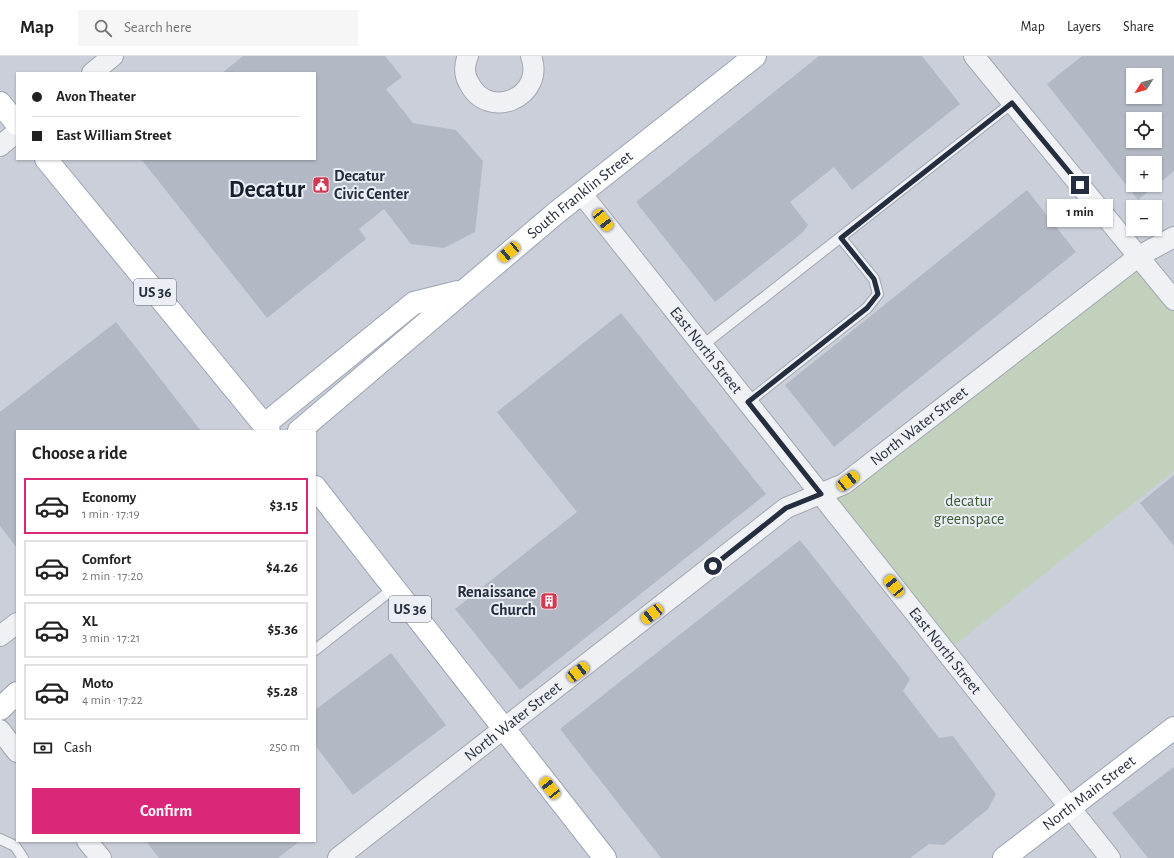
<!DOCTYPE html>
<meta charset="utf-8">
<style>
:root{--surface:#fff;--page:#f6f6f6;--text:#222;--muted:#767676;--line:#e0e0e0;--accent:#db2777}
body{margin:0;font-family:"Alegreya Sans",sans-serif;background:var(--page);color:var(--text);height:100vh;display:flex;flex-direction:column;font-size:15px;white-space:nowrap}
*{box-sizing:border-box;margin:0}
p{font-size:13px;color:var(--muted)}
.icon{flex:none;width:22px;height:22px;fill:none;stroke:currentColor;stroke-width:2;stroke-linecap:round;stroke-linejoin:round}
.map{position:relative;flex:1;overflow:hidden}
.sheet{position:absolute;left:16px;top:374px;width:300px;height:412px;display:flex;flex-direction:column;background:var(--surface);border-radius:0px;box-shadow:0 1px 3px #0004}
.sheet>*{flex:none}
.hud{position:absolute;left:16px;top:16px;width:300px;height:88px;border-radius:0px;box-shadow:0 1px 3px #0004;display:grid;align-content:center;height:88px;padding:0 16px;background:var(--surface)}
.needle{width:26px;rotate:233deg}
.controls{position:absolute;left:1126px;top:12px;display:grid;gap:8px}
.controls a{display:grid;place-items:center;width:36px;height:36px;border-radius:0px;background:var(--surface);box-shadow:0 1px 3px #0004;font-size:20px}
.end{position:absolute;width:18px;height:18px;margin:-9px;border:5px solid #252e3e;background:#fff;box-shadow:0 0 0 2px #fff}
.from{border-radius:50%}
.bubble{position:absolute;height:28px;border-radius:0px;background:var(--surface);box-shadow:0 1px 3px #0004;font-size:13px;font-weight:700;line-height:28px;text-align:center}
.car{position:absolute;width:12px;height:24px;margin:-12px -6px;border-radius:5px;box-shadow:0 0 3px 1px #0007;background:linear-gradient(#f5c518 24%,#345 0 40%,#f5c518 0 76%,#345 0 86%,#f5c518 0)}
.hud b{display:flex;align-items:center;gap:14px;height:38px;font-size:15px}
.hud b+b{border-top:1px solid var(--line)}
.hud i{width:10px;height:10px;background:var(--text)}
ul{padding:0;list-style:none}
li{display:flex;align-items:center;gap:12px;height:56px;margin:0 8px 6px;padding:0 8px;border:2px solid var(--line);border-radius:0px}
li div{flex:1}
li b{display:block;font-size:15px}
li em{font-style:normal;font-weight:700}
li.active{border-color:var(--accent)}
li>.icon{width:36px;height:36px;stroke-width:1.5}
h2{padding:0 16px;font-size:18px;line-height:48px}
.pay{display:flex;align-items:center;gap:10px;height:44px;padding:0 16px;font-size:15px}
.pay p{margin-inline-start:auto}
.cta{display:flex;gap:8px;margin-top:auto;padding:8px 16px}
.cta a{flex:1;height:46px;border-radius:0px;background:var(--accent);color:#fff;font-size:16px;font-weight:700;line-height:46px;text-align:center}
header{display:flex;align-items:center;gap:24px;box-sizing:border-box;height:56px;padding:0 20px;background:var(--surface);border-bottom:1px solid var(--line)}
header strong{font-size:19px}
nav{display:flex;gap:22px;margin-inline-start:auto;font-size:14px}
.search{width:280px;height:36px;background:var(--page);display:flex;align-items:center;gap:10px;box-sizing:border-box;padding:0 14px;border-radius:0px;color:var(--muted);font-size:15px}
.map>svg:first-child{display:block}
</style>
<header>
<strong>Map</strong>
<div class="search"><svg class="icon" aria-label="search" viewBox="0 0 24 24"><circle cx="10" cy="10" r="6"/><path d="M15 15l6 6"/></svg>Search here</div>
<nav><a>Map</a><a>Layers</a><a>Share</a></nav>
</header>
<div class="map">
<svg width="1174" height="802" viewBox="0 0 1174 802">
<rect width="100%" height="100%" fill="#dce0e7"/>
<path fill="#cacfd9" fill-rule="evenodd" d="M 0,0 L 1174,0 L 1174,802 L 0,802 ZM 17,17 L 315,17 L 315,103 L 17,103 ZM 1133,19 L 1155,19 L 1155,41 L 1133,41 ZM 1133,63 L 1155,63 L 1155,85 L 1133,85 ZM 1133,107 L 1155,107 L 1155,129 L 1133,129 ZM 1133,151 L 1155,151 L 1155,173 L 1133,173 ZM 17,375 L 315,375 L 315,785 L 17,785 Z"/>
<polygon fill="#c2d1bc" points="1139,200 1174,244 1174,415 947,595 821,438"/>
<g fill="#b3b9c4" fill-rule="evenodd">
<polygon points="243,0 385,0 402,21 386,33 413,67 456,74 483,105 475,176 444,192 411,188 384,153 359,173 366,183 267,262 141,103 315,103 315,17 222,17"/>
<polygon points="819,0 922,0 960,48 852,134 834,111 790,146 808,169 802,177 715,246 636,146"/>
<path d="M 1082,0 L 1174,0 L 1174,115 L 1138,144 L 1047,28 ZM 1133,19 L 1155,19 L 1155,41 L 1133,41 ZM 1133,63 L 1155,63 L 1155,85 L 1133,85 ZM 1133,107 L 1155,107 L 1155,129 L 1133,129 Z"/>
<polygon points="1027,134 1076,196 834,391 785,329"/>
<polygon points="621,257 766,438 520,634 455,553 577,456 497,356"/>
<polygon points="116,266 201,375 17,375 17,492 0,470 0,356"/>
<polygon points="1174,419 1174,490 1140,447"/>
<polygon points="800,484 910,623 903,635 939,682 953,680 996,738 988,753 944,789 929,788 910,802 661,802 560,673"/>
<polygon points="391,597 446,669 353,739 315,689 315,654"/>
<polygon points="1174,711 1174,802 1148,802 1112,757"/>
<polygon points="146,785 300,785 278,802 159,802"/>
</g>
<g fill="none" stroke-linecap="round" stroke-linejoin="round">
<defs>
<g id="lane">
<polyline points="703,289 1012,47"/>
<polyline points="748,346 867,252 878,238 874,223 841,182"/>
<polyline points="315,594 394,532"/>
<polyline points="0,783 15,790 23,802"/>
</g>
<g id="street">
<path d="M 468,0 C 464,9 464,19 469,27 C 488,66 546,41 531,0"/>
<polyline points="974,0 1174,244"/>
<polyline points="92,17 113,0"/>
<polyline points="0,90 17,76"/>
<path id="s1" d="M 581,137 L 1110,802"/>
<polyline points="0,580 17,567"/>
<polyline points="0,674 17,696"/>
<polyline points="87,785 101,802"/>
<path id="s2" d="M 338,802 L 786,452 L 844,428 L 1139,200 L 1174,181"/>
</g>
<g id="primary">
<polyline points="0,47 17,68"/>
<polyline points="46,103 269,375"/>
<polyline points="264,369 414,247 458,236"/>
<path id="s3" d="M 299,375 L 556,157 L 755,0"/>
<polyline points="315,431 605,802"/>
<polyline points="0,653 17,637"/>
<path id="s4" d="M 1004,802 L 1174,672"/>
</g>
</defs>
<use href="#lane" stroke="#a1a7b1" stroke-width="12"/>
<use href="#street" stroke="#a1a7b1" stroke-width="22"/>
<use href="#primary" stroke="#9ba4b3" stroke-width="24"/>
<use href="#lane" stroke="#eff1f5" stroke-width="10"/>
<use href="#street" stroke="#eff1f5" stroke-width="20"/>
<use href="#primary" stroke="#fff" stroke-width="22"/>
</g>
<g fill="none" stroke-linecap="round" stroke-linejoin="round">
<polyline stroke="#252e3e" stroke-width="5" points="713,510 786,452 821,438 748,346 867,252 878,238 874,223 841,182 1012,47 1080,129"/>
</g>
<defs>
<symbol id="civic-square" viewBox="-11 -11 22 22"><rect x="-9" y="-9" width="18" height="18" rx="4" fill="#d43951" stroke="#ebeff5"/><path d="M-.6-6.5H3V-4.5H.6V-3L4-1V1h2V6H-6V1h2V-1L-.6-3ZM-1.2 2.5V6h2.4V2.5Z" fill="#fff"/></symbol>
<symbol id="building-square" viewBox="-11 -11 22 22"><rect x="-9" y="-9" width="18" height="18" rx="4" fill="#d43951" stroke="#ebeff5"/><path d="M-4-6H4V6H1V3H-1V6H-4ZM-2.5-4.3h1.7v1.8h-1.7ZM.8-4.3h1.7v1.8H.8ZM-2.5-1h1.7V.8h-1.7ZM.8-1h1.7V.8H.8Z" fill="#fff"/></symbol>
</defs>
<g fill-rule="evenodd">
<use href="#civic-square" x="311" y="119" width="20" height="20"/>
<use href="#building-square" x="539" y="535" width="20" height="20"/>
</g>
<g text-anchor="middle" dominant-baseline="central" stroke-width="4" stroke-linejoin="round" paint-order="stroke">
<g fill="#ebeff5" stroke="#606875" stroke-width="1">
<rect x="134" y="223" width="42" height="26" rx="3"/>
<rect x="389" y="540" width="42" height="26" rx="3"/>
</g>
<g font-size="15" font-weight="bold" fill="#252e3e">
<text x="155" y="236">US 36</text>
<text x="410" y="553">US 36</text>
</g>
<g font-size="16" font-weight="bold" fill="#252e3e" stroke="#ebeff5" text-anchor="start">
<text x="334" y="120">Decatur<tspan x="334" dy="18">Civic Center</tspan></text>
<text x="536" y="536" text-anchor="end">Renaissance<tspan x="536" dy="18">Church</tspan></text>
</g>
<g font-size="16" fill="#252e3e" stroke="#ebeff5">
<text stroke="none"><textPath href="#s3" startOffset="367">South Franklin Street</textPath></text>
<text stroke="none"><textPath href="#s1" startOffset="201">East North Street</textPath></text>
<text stroke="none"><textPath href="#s2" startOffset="726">North Water Street</textPath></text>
<text stroke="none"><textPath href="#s1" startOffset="585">East North Street</textPath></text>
<text stroke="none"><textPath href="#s2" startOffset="222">North Water Street</textPath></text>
<text stroke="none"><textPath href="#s4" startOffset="107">North Main Street</textPath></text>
</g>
<g font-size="16" fill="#3a5a32" stroke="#ebeff5">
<text x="969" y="445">decatur<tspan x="969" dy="18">greenspace</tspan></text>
</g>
<g font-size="24" font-weight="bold" fill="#171f2e" stroke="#ebeff5">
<text x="267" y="134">Decatur</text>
</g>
</g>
</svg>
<div class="controls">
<a><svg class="needle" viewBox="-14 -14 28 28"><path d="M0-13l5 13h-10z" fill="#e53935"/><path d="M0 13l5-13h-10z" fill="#767676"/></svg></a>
<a><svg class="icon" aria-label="locate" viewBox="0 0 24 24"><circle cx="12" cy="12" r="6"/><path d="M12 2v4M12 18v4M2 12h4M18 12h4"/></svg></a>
<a>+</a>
<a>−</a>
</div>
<i class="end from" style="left:713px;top:510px"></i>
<i class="end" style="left:1080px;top:129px"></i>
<div class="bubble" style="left:1047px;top:143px;width:66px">1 min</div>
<i class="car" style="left:603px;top:164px;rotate:142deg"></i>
<i class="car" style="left:509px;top:196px;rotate:230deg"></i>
<i class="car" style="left:848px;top:425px;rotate:52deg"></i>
<i class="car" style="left:894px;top:530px;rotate:321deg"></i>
<i class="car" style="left:652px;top:558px;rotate:232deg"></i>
<i class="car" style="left:578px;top:616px;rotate:52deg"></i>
<i class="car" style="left:550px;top:732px;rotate:322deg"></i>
<div class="hud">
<b><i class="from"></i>Avon Theater</b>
<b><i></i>East William Street</b>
</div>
<section class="sheet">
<h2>Choose a ride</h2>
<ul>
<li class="active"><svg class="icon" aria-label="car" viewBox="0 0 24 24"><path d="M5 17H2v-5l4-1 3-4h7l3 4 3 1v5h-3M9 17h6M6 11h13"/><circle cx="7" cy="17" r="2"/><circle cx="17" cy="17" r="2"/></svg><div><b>Economy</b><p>1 min · 17:19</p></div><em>$3.15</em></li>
<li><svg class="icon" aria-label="car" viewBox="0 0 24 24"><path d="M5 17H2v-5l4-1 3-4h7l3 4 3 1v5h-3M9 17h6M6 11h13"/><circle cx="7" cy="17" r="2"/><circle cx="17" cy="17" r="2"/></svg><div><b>Comfort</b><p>2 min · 17:20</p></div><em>$4.26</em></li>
<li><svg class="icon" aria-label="car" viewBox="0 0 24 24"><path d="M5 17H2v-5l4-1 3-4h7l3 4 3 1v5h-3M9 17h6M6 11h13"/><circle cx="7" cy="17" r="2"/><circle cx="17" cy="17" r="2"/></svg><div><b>XL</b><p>3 min · 17:21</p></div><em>$5.36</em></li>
<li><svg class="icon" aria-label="car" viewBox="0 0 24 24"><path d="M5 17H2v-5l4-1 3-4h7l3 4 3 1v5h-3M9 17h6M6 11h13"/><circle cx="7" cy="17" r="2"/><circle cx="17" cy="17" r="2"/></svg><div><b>Moto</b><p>4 min · 17:22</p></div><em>$5.28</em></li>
</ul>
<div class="pay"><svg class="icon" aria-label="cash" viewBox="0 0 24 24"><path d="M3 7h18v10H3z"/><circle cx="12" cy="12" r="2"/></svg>Cash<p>250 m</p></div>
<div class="cta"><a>Confirm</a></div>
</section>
</div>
